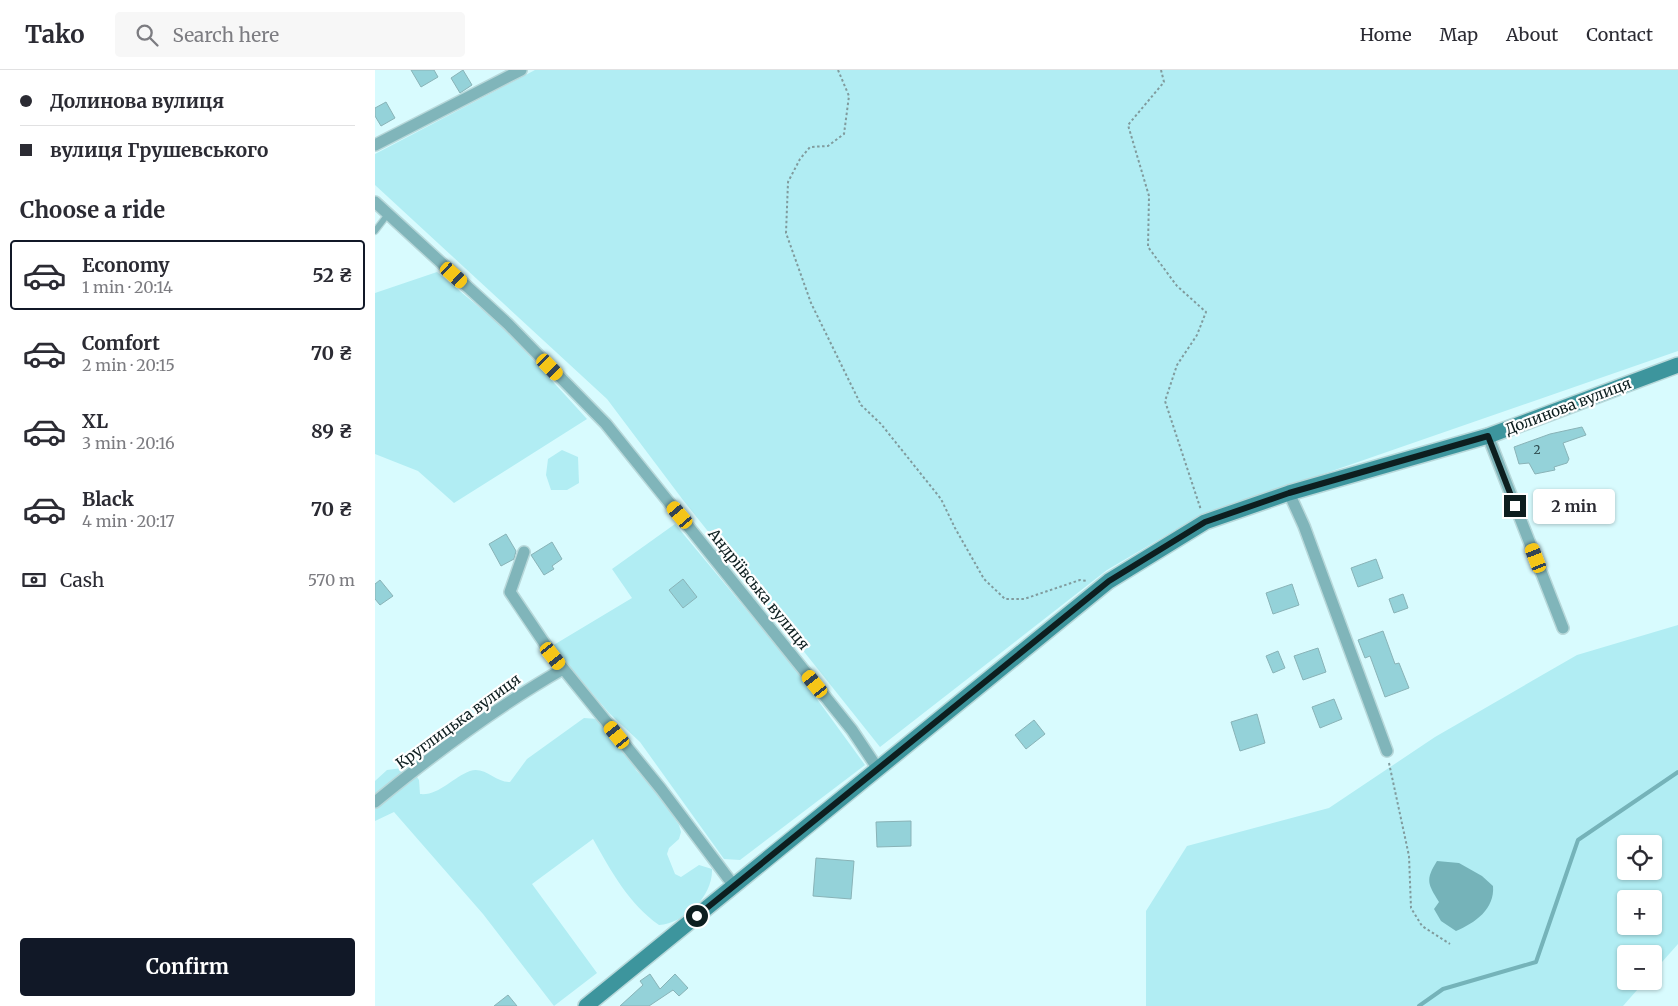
<!DOCTYPE html>
<meta charset="utf-8">
<style>
:root{--surface:#fff;--page:#f7f7f7;--text:#2b2b33;--muted:#7c7c81;--line:#e1e1e2;--accent:#111827}
body{margin:0;font-family:Merriweather,serif;background:var(--page);color:var(--text);height:100vh;display:flex;flex-direction:column;font-size:19px;white-space:nowrap}
*{box-sizing:border-box;margin:0}
p{font-size:16px;color:var(--muted)}
.icon{flex:none;width:28px;height:28px;fill:none;stroke:currentColor;stroke-width:2;stroke-linecap:round;stroke-linejoin:round}
.map{position:relative;flex:1;overflow:hidden}
.sheet{display:flex;flex-direction:column;background:var(--surface);width:375px}
.sheet>*{flex:none}
.hud{display:grid;align-content:center;height:110px;padding:0 20px;background:var(--surface)}
.tools{position:absolute;left:1242px;top:765px;display:grid;gap:10px}
.tools a{display:grid;place-items:center;width:45px;height:45px;border-radius:5px;background:var(--surface);box-shadow:0 1px 4px #0004;font-size:25px}
.end{position:absolute;width:22px;height:22px;margin:-11px;border:6px solid #0d1e1f;background:#fff;box-shadow:0 0 0 2px #fff}
.from{border-radius:50%}
.bubble{position:absolute;height:35px;border-radius:5px;background:var(--surface);box-shadow:0 1px 4px #0004;font-size:16px;font-weight:700;line-height:35px;text-align:center}
.car{position:absolute;width:15px;height:30px;margin:-15px -8px;border-radius:6px;box-shadow:0 0 4px 1px #0007;background:linear-gradient(#f5c518 24%,#345 0 40%,#f5c518 0 76%,#345 0 86%,#f5c518 0)}
.hud b{display:flex;align-items:center;gap:18px;height:48px;font-size:19px}
.hud b+b{border-top:1px solid var(--line)}
.hud i{width:12px;height:12px;background:var(--text)}
ul{padding:0;list-style:none}
li{display:flex;align-items:center;gap:15px;height:70px;margin:0 10px 8px;padding:0 10px;border:2px solid transparent;border-radius:5px}
li div{flex:1}
li b{display:block;font-size:19px}
li em{font-style:normal;font-weight:700}
li.on{border-color:var(--accent)}
li>.icon{width:45px;height:45px;stroke-width:1.5}
h2{padding:0 20px;font-size:22px;line-height:60px}
.pay{display:flex;align-items:center;gap:12px;height:55px;padding:0 20px;font-size:19px}
.pay p{margin-inline-start:auto}
.action{display:flex;gap:10px;margin-top:auto;padding:10px 20px}
.action a{flex:1;height:58px;border-radius:5px;background:var(--accent);color:#fff;font-size:20px;font-weight:700;line-height:58px;text-align:center}
header{display:flex;align-items:center;gap:30px;box-sizing:border-box;height:70px;padding:0 25px;background:var(--surface);border-bottom:1px solid var(--line)}
header strong{font-size:24px}
nav{display:flex;gap:28px;margin-inline-start:auto;font-size:18px}
.search{width:350px;height:45px;background:var(--page);display:flex;align-items:center;gap:12px;box-sizing:border-box;padding:0 18px;border-radius:5px;color:var(--muted);font-size:19px}
main{display:flex;flex:1;min-height:0}
.map>svg:first-child{display:block}
</style>
<header>
<strong>Tako</strong>
<div class="search"><svg class="icon" aria-label="search" viewBox="0 0 24 24"><circle cx="10" cy="10" r="6"/><path d="M15 15l6 6"/></svg>Search here</div>
<nav><a>Home</a><a>Map</a><a>About</a><a>Contact</a></nav>
</header>
<main>
<section class="sheet">
<div class="hud">
<b><i class="from"></i>Долинова вулиця</b>
<b><i></i>вулиця Грушевського</b>
</div>
<h2>Choose a ride</h2>
<ul>
<li class="on"><svg class="icon" aria-label="car" viewBox="0 0 24 24"><path d="M5 17H2v-5l4-1 3-4h7l3 4 3 1v5h-3M9 17h6M6 11h13"/><circle cx="7" cy="17" r="2"/><circle cx="17" cy="17" r="2"/></svg><div><b>Economy</b><p>1 min · 20:14</p></div><em>52 ₴</em></li>
<li><svg class="icon" aria-label="car" viewBox="0 0 24 24"><path d="M5 17H2v-5l4-1 3-4h7l3 4 3 1v5h-3M9 17h6M6 11h13"/><circle cx="7" cy="17" r="2"/><circle cx="17" cy="17" r="2"/></svg><div><b>Comfort</b><p>2 min · 20:15</p></div><em>70 ₴</em></li>
<li><svg class="icon" aria-label="car" viewBox="0 0 24 24"><path d="M5 17H2v-5l4-1 3-4h7l3 4 3 1v5h-3M9 17h6M6 11h13"/><circle cx="7" cy="17" r="2"/><circle cx="17" cy="17" r="2"/></svg><div><b>XL</b><p>3 min · 20:16</p></div><em>89 ₴</em></li>
<li><svg class="icon" aria-label="car" viewBox="0 0 24 24"><path d="M5 17H2v-5l4-1 3-4h7l3 4 3 1v5h-3M9 17h6M6 11h13"/><circle cx="7" cy="17" r="2"/><circle cx="17" cy="17" r="2"/></svg><div><b>Black</b><p>4 min · 20:17</p></div><em>70 ₴</em></li>
</ul>
<div class="pay"><svg class="icon" aria-label="cash" viewBox="0 0 24 24"><path d="M3 7h18v10H3z"/><circle cx="12" cy="12" r="2"/></svg>Cash<p>570 m</p></div>
<div class="action"><a>Confirm</a></div>
</section>
<div class="map">
<svg width="1303" height="936" viewBox="0 0 1303 936">
<rect width="100%" height="100%" fill="#d8fbfe"/>
<g fill="#b1edf3" fill-rule="evenodd">
<polygon points="160,0 1303,0 1303,281 819,449 732,500 505,677 308,430 232,329 0,115 0,84"/>
<polygon points="62,202 128,257 212,349 79,433 43,401 0,384 0,223"/>
<polygon points="187,380 203,387 204,413 192,420 176,420 171,405 173,389"/>
<polygon points="300,454 418,596 490,695 365,790 349,789 265,672 234,643 177,576 257,528 237,499"/>
<path d="M 1303,555 L 1303,874 L 1279,901 L 1279,884 L 1251,884 L 1251,911 L 1270,911 L 1248,936 L 771,936 L 771,841 L 812,776 L 954,738 L 1060,667 L 1202,585 ZM 1251,774 L 1279,774 L 1279,801 L 1251,801 ZM 1251,829 L 1279,829 L 1279,856 L 1251,856 Z"/>
<path d="M 209,648 L 223,649 L 249,674 L 261,700 L 284,725 L 304,755 L 306,762 L 304,769 L 294,778 L 292,784 L 300,804 L 306,807 L 324,795 L 337,799 C 338,826 310,853 284,855 C 254,834 236,801 218,769 L 157,814 L 222,903 L 179,936 L 108,844 L 19,742 L 0,751 L 0,711 L 12,700 L 27,698 L 40,704 L 44,710 L 45,724 C 64,726 78,707 95,701 C 110,696 121,713 135,712 L 152,689 Z"/>
</g>
<path fill="#75b3b9" d="M 1062,791 L 1084,793 L 1107,806 L 1118,816 C 1120,839 1100,853 1081,861 L 1066,851 L 1059,839 L 1064,832 C 1053,814 1050,810 1062,791 Z"/>
<g fill="none" stroke-linecap="round" stroke-linejoin="round">
<polyline stroke="#75b3b9" stroke-width="4" points="1044,936 1068,919 1161,892 1203,770 1303,702"/>
</g>
<g fill="#94d2d9" stroke="#89b3b7">
<polygon points="36,0 59,0 63,7 46,17"/>
<polygon points="88,0 97,15 85,23 76,8"/>
<polygon points="11,32 20,48 6,56 0,46 0,38"/>
<polygon points="1207,357 1211,365 1188,373 1194,389 1192,393 1179,397 1180,400 1160,404 1154,393 1144,394 1139,377 1175,364"/>
<polygon points="131,464 141,481 139,489 126,496 114,474"/>
<polygon points="177,472 187,489 177,496 179,499 169,505 156,485"/>
<polygon points="1001,489 1008,508 983,517 976,498"/>
<polygon points="308,509 322,527 308,538 294,520"/>
<polygon points="5,510 18,526 5,535 0,529 0,514"/>
<polygon points="917,514 924,535 898,544 891,523"/>
<polygon points="1028,524 1033,538 1019,543 1014,529"/>
<polygon points="1008,561 1020,594 1024,593 1034,618 1010,627 995,586 990,588 983,570"/>
<polygon points="943,578 951,602 928,610 919,586"/>
<polygon points="903,581 910,598 898,603 891,586"/>
<polygon points="959,629 967,649 945,658 937,637"/>
<polygon points="882,644 890,673 865,681 856,652"/>
<polygon points="659,650 670,664 651,679 640,665"/>
<polygon points="536,751 536,776 502,777 501,752"/>
<polygon points="441,788 479,791 476,829 438,826"/>
<polygon points="275,904 285,919 300,904 313,918 304,926 298,920 274,936 245,936 268,915 265,911"/>
<polygon points="133,925 142,936 119,936"/>
</g>
<g fill="none" stroke-linecap="round" stroke-linejoin="round">
<defs>
<polyline id="lane" points="0,161 13,144"/>
<g id="street">
<polyline points="0,75 146,0"/>
<polyline points="0,132 133,254 231,354 477,660 503,699"/>
<polyline points="1113,366 1188,558"/>
<polyline points="914,423 929,456 1012,681"/>
<polyline points="149,482 135,522 178,586 286,719 359,816"/>
<path d="M 0,732 C 60,683 121,637 188,599"/>
</g>
<polyline id="secondary" points="211,936 734,511 830,452 914,423 1113,366 1303,295"/>
</defs>
<use href="#lane" stroke="#b8d8da" stroke-width="8"/>
<use href="#street" stroke="#b8d8da" stroke-width="14"/>
<use href="#secondary" stroke="#b8d8da" stroke-width="18"/>
<g stroke="#809b9d" stroke-width="2" stroke-dasharray="2.5 2.5" stroke-linecap="butt">
<polyline points="463,0 474,26 469,64 453,76 435,77 425,89 413,112 411,163 436,233 486,335 506,354 566,429 580,458 609,509 630,529 649,529 705,510 712,511"/>
<polyline points="786,0 789,12 753,55 774,126 773,177 802,216 831,242 822,265 802,295 790,331 826,440"/>
<polyline points="1014,693 1034,786 1036,838 1047,856 1075,874"/>
</g>
<use href="#lane" stroke="#80b5ba" stroke-width="5.5"/>
<use href="#street" stroke="#80b5ba" stroke-width="11"/>
<use href="#secondary" stroke="#3d959d" stroke-width="15"/>
</g>
<g fill="none" stroke-linecap="round" stroke-linejoin="round">
<polyline stroke="#0d1e1f" stroke-width="6" points="322,846 734,511 830,452 914,423 1113,366 1140,436"/>
</g>
<g text-anchor="middle" dominant-baseline="central" stroke-width="4.5" stroke-linejoin="round" paint-order="stroke">
<g font-size="12" fill="#2f4b4e">
<text x="1162" y="379">2</text>
</g>
<g font-size="15" fill="#0d1e1f" stroke="#fff">
<text transform="translate(1193 336) rotate(-21)">Долинова вулиця</text>
<text transform="translate(384 519) rotate(51)">Андріївська вулиця</text>
<text transform="translate(83 651) rotate(-36)">Круглицька вулиця</text>
</g>
</g>
</svg>
<div class="tools">
<a><svg class="icon" aria-label="locate" viewBox="0 0 24 24"><circle cx="12" cy="12" r="6"/><path d="M12 2v4M12 18v4M2 12h4M18 12h4"/></svg></a>
<a>+</a>
<a>−</a>
</div>
<i class="end from" style="left:322px;top:846px"></i>
<i class="end" style="left:1140px;top:436px"></i>
<div class="bubble" style="left:1158px;top:419px;width:82px">2 min</div>
<i class="car" style="left:79px;top:205px;rotate:132deg"></i>
<i class="car" style="left:175px;top:297px;rotate:136deg"></i>
<i class="car" style="left:305px;top:445px;rotate:320deg"></i>
<i class="car" style="left:1161px;top:488px;rotate:339deg"></i>
<i class="car" style="left:178px;top:586px;rotate:142deg"></i>
<i class="car" style="left:440px;top:614px;rotate:321deg"></i>
<i class="car" style="left:242px;top:665px;rotate:321deg"></i>
</div>
</main>
